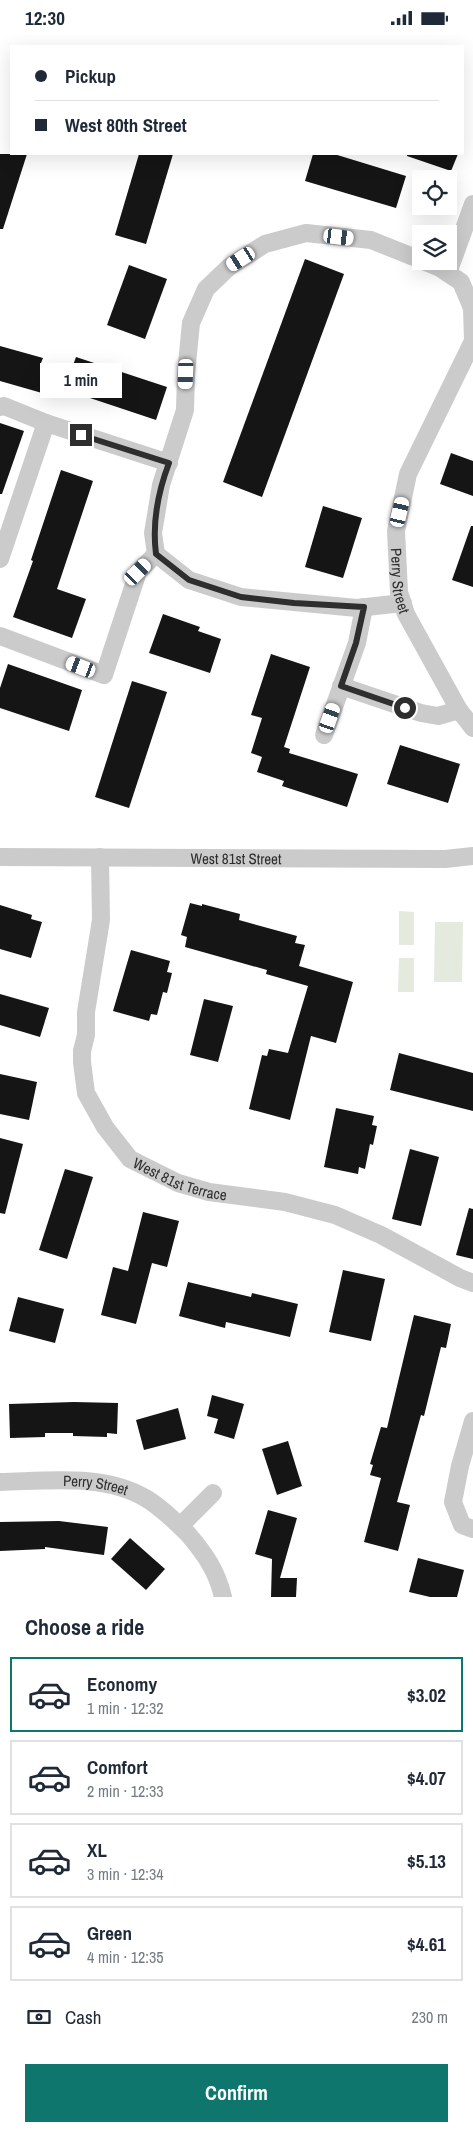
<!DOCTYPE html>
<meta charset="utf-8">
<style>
:root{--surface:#fff;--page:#f2f2f3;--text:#1f2937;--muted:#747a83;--line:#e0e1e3;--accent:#0f766e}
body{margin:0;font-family:"Archivo Narrow",sans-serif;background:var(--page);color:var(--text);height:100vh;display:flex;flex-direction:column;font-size:19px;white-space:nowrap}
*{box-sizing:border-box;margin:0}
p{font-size:16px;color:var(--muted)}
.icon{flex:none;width:28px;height:28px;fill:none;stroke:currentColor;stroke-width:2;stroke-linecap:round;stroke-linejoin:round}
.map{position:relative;height:1562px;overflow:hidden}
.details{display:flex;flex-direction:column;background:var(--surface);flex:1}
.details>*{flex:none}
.guide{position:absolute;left:10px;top:10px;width:454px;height:110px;border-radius:0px;box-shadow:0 5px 20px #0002;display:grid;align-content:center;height:110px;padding:0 25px;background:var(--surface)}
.tools{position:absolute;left:412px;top:135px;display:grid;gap:10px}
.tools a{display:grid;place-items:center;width:45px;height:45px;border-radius:0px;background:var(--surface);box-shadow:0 5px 20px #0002;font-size:25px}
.end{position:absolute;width:22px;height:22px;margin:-11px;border:6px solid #2e2e2e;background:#fff;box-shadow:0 0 0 2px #fff}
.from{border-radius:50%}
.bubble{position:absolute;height:35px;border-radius:0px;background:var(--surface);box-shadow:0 5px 20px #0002;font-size:16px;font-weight:700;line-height:35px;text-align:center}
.car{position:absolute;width:15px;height:30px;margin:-15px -8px;border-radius:6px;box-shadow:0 0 4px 1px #0007;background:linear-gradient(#fff 24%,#345 0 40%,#fff 0 76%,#345 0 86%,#fff 0)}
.guide b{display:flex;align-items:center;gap:18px;height:48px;font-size:19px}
.guide b+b{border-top:1px solid var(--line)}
.guide i{width:12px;height:12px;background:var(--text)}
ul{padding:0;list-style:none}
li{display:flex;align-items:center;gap:15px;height:75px;margin:0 10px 8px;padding:0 15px;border:2px solid var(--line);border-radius:0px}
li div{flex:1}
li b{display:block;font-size:19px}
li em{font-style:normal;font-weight:700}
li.active{border-color:var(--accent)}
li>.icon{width:45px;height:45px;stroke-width:1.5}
h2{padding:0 25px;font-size:22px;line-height:60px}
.pay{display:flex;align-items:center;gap:12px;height:55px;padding:0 25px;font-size:19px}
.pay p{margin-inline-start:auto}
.primary-button{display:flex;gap:10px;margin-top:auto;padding:10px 25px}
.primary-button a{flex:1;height:58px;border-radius:0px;background:var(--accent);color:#fff;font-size:20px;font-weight:700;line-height:58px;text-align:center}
.status{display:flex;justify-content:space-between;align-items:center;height:35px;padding:0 25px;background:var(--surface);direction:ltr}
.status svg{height:14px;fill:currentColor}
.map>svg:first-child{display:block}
</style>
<div class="status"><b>12:30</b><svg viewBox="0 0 49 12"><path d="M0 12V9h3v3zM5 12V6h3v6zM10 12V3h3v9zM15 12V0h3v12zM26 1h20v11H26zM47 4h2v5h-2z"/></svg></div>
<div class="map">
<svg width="473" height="1562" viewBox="0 0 473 1562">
<rect width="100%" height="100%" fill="#fff"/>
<g fill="#e4eade">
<polygon points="399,876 414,877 414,910 399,910"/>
<polygon points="435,887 463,887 462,947 434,947"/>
<polygon points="399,923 414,923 414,957 398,957"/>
</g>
<g fill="#151515">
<polygon points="0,119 27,119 3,194 0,194"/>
<polygon points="139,119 173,119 146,209 115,200"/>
<polygon points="313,119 334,119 406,141 396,173 305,146"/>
<polygon points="407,119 458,119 451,136 407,121"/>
<polygon points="305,224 344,239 262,462 223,447"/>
<polygon points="129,230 167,244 145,304 107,290"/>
<polygon points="0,311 43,323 41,328 71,336 76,322 167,352 156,385 51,350 49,360 0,346"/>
<polygon points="0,388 24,396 2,459 0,459"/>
<polygon points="451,418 473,426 473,461 440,449"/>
<polygon points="61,435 93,446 57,554 86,564 72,603 13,582 33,526 31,525"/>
<polygon points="323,471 362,483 343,543 305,532"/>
<polygon points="471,491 473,491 473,552 452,545"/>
<polygon points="163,579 200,592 198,596 221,604 210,638 149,618"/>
<polygon points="271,619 310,632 284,712 290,714 289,718 358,739 347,772 282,751 284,746 257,737 262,722 251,718 262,683 251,680"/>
<polygon points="8,629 82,655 69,696 0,673 0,653"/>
<polygon points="132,646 167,657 129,773 95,762"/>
<polygon points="400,710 460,729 448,768 387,749"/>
<polygon points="190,868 202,871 202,869 240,879 239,885 297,901 295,908 305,910 299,931 353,947 336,1008 311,1001 290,1085 249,1074 262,1020 267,1021 269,1014 288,1018 308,951 266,939 267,935 185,912 187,902 181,900"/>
<polygon points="0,870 32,880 31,884 42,887 31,923 0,914"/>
<polygon points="131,915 170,926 167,937 172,938 167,958 163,957 157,980 151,979 149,986 113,976"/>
<polygon points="0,959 49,973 40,1002 0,990"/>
<polygon points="204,964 233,971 218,1027 190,1020"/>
<polygon points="399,1018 473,1038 473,1076 390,1055"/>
<polygon points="0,1039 37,1047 29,1085 0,1079"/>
<polygon points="336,1073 374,1081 372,1090 377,1091 373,1110 370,1109 365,1134 359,1132 358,1139 324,1132"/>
<polygon points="0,1103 23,1109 5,1179 0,1178"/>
<polygon points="410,1114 439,1122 421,1191 392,1184"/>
<polygon points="65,1134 93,1142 67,1224 39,1215"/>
<polygon points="469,1173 473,1174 473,1224 456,1220"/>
<polygon points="143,1177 179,1186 167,1232 152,1228 136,1289 101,1280 113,1232 128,1236"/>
<polygon points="343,1235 385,1244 371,1306 329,1297"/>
<polygon points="188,1247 251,1262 252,1258 298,1269 290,1302 226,1287 225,1293 179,1281"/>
<polygon points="18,1262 64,1274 55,1308 9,1296"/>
<polygon points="414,1280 451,1289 446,1313 441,1312 424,1381 421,1380 397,1467 410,1470 398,1516 364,1507 381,1443 370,1440 373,1430 370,1429 381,1392 387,1393"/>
<polygon points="212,1360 244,1369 234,1404 214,1398 218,1384 207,1381"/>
<polygon points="74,1367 118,1368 117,1399 107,1398 107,1402 73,1401 73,1398 45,1398 45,1402 10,1403 9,1369"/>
<polygon points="178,1373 186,1404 144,1415 136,1385"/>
<polygon points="288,1406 302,1451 277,1460 262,1414"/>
<polygon points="268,1475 297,1483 280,1543 297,1543 296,1562 271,1562 272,1524 255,1519"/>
<polygon points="59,1486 108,1492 104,1520 45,1512 45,1514 0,1516 0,1487"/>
<polygon points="130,1503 165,1534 146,1555 111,1524"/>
<polygon points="418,1523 464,1535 457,1562 430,1562 409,1557"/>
</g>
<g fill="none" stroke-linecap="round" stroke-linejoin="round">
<g stroke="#cbcbcb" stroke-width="18">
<path id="s1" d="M 423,226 L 440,233 L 461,247 L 472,273 L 473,306 L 408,439 L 396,496 L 399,557 L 406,579 L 459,675 L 473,693"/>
<polyline points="448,238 473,169"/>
<polyline points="0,372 4,371 46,388"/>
<polyline points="0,524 46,388 169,428"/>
<polyline points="403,568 357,573 241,562 189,545 156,519 153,498 161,450 185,375 186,339 191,288 206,254 229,232 265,209 306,198 371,205 421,225"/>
<polyline points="0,601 104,640 138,537 156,519"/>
<polyline points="341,651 421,678 438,681 459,675"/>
<polyline points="324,700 357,608 364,572"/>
<path id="s2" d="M 0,822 L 445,824 L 473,821"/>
<path id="s3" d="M 100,822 L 101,885 L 86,977 L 86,1000 L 82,1016 L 82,1027 L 86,1058 L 105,1092 L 130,1124 L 178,1148 L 209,1157 L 285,1167 L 335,1180 L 381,1200 L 460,1243 L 473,1248"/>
<polyline points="473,1386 460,1431 453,1467 462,1490 473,1494"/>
<path id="s4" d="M 0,1447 C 47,1446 105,1438 147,1464 C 162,1473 176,1487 188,1499 C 205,1519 217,1536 223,1562"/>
<polyline points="180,1491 213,1458"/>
</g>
</g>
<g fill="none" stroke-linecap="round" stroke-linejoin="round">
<path stroke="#2e2e2e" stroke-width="6" d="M 81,400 L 169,428 C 158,457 152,488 156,519 L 189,545 L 241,562 L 294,568 L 364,572 L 356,608 L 341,651 L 405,673"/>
</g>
<g text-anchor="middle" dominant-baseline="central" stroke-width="5" stroke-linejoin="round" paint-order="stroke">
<g font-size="15" fill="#2e2e2e" stroke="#fff">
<text stroke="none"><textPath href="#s1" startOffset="361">Perry Street</textPath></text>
<text stroke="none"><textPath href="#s2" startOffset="236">West 81st Street</textPath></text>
<text stroke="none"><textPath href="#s3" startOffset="372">West 81st Terrace</textPath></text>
<text stroke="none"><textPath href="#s4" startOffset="96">Perry Street</textPath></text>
</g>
</g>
</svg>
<div class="tools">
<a><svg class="icon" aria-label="locate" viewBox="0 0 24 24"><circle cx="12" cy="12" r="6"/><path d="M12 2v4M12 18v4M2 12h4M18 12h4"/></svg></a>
<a><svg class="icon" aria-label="layers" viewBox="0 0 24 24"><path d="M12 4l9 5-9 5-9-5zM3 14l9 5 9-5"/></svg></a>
</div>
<i class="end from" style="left:405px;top:673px"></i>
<i class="end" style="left:81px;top:400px"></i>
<div class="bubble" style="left:40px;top:328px;width:82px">1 min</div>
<i class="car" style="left:339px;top:202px;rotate:97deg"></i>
<i class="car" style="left:241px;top:224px;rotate:238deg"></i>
<i class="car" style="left:186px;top:339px;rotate:182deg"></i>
<i class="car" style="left:400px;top:477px;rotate:13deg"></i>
<i class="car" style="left:138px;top:537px;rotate:45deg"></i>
<i class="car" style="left:81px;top:632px;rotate:291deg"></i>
<i class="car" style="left:330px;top:683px;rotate:19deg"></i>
<div class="guide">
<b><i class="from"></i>Pickup</b>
<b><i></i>West 80th Street</b>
</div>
</div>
<section class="details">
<h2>Choose a ride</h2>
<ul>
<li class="active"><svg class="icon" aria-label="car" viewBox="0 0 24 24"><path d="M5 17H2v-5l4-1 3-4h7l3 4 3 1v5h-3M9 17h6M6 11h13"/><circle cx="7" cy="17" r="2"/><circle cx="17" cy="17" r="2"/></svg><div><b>Economy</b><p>1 min · 12:32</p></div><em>$3.02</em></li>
<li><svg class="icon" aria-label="car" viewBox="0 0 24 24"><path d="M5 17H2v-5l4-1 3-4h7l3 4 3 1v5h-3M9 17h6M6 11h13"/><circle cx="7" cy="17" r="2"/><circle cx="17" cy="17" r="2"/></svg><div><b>Comfort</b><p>2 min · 12:33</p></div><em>$4.07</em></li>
<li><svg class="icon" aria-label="car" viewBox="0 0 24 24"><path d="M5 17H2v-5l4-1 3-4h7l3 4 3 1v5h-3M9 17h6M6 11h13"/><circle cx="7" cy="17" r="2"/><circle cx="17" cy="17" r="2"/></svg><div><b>XL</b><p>3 min · 12:34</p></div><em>$5.13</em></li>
<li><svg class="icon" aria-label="car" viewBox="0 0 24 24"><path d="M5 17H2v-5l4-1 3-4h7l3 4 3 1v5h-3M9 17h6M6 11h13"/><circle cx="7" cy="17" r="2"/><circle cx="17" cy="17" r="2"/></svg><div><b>Green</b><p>4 min · 12:35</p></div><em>$4.61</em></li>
</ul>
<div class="pay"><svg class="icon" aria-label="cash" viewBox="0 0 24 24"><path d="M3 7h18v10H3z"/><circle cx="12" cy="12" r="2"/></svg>Cash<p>230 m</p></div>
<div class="primary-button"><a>Confirm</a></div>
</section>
